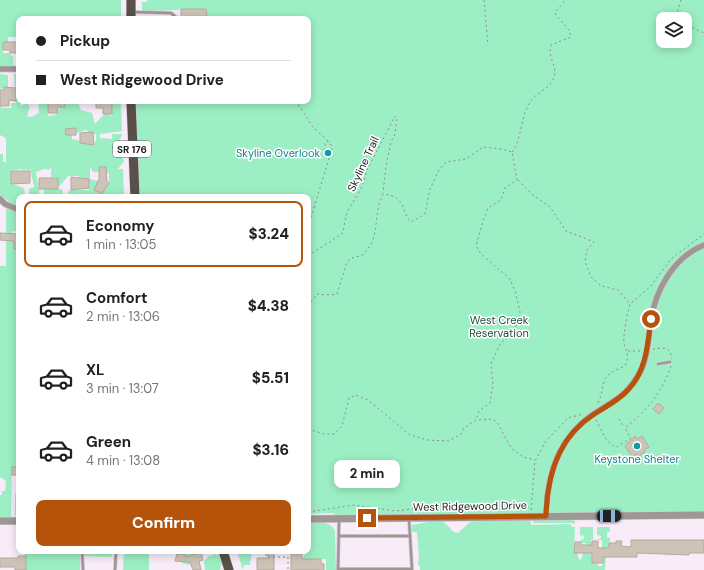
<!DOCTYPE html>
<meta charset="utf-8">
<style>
:root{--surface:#fff;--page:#f6f6f6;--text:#202124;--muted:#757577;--line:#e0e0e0;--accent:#b45309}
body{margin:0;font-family:"DM Sans",sans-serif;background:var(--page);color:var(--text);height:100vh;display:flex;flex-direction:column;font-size:15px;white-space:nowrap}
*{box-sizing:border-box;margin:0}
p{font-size:13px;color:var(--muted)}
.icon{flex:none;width:22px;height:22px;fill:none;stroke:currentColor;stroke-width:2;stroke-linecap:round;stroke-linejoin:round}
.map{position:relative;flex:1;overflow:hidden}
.panel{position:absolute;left:16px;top:194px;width:295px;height:360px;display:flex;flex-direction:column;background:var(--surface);border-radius:8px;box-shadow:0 2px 10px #0003}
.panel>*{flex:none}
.banner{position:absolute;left:16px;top:16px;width:295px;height:88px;border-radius:8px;box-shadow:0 2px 10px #0003;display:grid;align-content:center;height:88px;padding:0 20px;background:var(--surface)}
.tools{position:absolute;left:656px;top:12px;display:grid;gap:8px}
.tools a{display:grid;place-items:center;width:36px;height:36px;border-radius:8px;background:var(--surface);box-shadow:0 2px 10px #0003;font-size:20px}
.end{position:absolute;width:18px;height:18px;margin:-9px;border:5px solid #b45309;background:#fff;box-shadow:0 0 0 2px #fff}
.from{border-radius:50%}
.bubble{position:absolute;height:28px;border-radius:8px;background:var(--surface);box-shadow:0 2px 10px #0003;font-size:13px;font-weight:800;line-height:28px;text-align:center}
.car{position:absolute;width:12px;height:24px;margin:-12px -6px;border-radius:5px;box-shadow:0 0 3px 1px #0007;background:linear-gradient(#222 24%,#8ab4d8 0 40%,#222 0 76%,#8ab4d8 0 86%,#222 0)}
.banner b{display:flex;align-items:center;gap:14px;height:38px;font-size:15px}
.banner b+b{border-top:1px solid var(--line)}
.banner i{width:10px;height:10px;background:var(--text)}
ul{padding:7px 0 0;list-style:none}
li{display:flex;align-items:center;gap:12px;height:66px;margin:0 8px 6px;padding:0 12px;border:2px solid transparent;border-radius:8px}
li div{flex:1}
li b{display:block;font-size:15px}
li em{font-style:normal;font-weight:800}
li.selected{border-color:var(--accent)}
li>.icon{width:36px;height:36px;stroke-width:1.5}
.cta{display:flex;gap:8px;margin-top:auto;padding:8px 20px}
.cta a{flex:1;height:46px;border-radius:8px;background:var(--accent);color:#fff;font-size:16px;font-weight:800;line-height:46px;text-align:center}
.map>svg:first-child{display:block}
</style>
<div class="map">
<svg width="704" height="570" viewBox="0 0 704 570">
<rect width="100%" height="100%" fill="#f8ecf9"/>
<g fill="#9cefc4" fill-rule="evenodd">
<polygon points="0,0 121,0 121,19 19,19 19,37 8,37 8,42 3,42 3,53 9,53 13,57 13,67 0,67"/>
<path d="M 147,0 L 704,0 L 704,514 L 335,518 L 334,513 L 308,514 L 308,197 L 131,197 L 131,101 L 308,101 L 308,19 L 207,19 L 206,9 C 185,9 164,11 142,11 L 142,2 L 147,2 ZM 663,19 L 685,19 L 685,41 L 663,41 Z"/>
<polygon points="0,74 8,75 8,87 0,89"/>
<path d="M 14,74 L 19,74 L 19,101 L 21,101 L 21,106 L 26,103 L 30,106 L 27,116 L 31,117 L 39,113 L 38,101 L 48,101 L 48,116 L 55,115 L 65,101 L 72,101 L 72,103 L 78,103 L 81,110 L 92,113 L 95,124 L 106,112 L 112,116 L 112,101 L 121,101 L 122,131 L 100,134 L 100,138 L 112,139 L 112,134 L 122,134 L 120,140 L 115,141 L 115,151 L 112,150 L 113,155 L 120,150 L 124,161 L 118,169 L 123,169 L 124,197 L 67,197 L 68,192 L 71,190 L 89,190 L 89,179 L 80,179 L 79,176 L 68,176 L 59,187 L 56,182 L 56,177 L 51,177 L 51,167 L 49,170 L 44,169 L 36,172 L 40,197 L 29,197 L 29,189 L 34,187 L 30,168 L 30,170 L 18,169 L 17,170 L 12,170 L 15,179 L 13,184 L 24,188 L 25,197 L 19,197 L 19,207 L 11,203 L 0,195 L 0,154 L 3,154 L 3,162 L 6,162 L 6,138 L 0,135 L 0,105 L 2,108 L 11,108 L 11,103 L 16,103 ZM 65,129 L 72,129 L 78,133 L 86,130 L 91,134 L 96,134 L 96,141 L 94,144 L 89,145 L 89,143 L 72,139 L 72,135 L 66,134 ZM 90,167 L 93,172 L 109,173 L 109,183 L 105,191 L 98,181 L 90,179 Z"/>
<polygon points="44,189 62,189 64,197 44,197"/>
<polygon points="8,208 19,213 19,232 12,231 11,241 14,241 14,249 19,249 19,467 12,467 11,518 0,517 0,495 2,495 2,491 5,491 6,481 0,477 0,266 6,266 6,209"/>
<polygon points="15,493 19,493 19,518 17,518 15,515"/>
<path d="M 530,520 L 531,525 L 570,524 L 572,527 L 575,527 L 574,553 L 578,553 L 578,558 L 581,560 L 583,553 L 585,553 L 586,543 L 582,543 L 580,540 L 584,539 L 584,536 L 580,535 L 580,527 L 593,527 L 593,540 L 590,540 L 592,542 L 592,563 L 598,563 L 598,566 L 602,566 L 604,548 L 602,548 L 602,540 L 597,540 L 601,538 L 601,536 L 597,535 L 597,527 L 610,527 L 610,531 L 607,533 L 607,537 L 610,538 L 609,556 L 606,557 L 605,570 L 420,570 L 420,566 L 418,565 L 419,556 L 417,532 L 412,532 L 412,525 C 421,524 440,518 446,524 C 451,528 451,532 458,533 L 470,522 L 477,521 Z"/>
<polygon points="533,520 572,520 575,521 575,524 572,523 533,523"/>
<path d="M 308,523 C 319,523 330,520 335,531 L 336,570 L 326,570 L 326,559 L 302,559 L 309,548 Z"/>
<polygon points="24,551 80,551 80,570 26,570"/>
<polygon points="84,551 114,551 111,557 84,556"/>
<polygon points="124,551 149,552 149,570 123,570"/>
<polygon points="184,551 207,551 189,565 182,563 181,559"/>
<polygon points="237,551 252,551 250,565 244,565 243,570"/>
<polygon points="215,554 220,556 222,562 220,570 205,570 204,561 209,556"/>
</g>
<g fill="#cdc4b7" stroke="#b4aa9e">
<polygon points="181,9 206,9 207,18 181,19"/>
<polygon points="3,42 19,42 19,53 10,53 10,50 3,50"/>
<polygon points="4,87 16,88 16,101 9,100 9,106 0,106 0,90 4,90"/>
<polygon points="48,101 65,101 65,107 58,107 57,113 48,113"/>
<polygon points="96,101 112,101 112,114 103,114 103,108 96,108"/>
<polygon points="76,128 76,135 66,135 65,129"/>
<polygon points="93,132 94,145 80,143 80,133"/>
<polygon points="99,167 106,167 107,182 109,183 102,194 94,190 99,179"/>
<polygon points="11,171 30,171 30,183 11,184"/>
<polygon points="71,177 89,179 89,188 71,190"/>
<rect x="39" y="178" width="19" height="11"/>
<polygon points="0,233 19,234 19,249 14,249 14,241 0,240"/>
<polygon points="658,403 664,408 659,414 653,409"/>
<polygon points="635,436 637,439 642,436 649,447 644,450 645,452 639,456 637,454 632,457 625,446"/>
<rect x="12" y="467" width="7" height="8"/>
<polygon points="631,540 704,540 704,553 689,553 689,555 637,553 637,557 603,557 603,563 592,563 592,553 574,553 575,542 581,542 581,545 592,545 592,541 598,541 598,548 609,548 609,543 616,543 616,541 622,541 621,546 631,547"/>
<polygon points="268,551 274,551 274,570 257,570 257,558 268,558"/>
<polygon points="201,552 203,560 199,561 201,570 193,570 190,562 175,561 177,554 185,554 185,557"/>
<polygon points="291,554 302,554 302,559 321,559 321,563 324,564 324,570 291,570"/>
<polygon points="18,556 26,556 26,570 15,570 15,567 0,567 0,558 18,558"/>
</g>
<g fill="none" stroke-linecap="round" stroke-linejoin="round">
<defs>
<g id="service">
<polyline points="132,12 171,13 178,19"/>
<polyline points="658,364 670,362"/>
<polyline points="339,536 410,536"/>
<polyline points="82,551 83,570"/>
<polyline points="338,569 412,569 409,519"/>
<polyline points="115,570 116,551"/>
<polyline points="338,570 339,521"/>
</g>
<g id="minor">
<polyline points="0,69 19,69"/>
<polyline points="0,199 5,204 19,210"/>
<path d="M 546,516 C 547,476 557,440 592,415 C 613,400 624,399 639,374 C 648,359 648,338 651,321 C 655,290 674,257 704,245"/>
</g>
<g id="tertiary">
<polyline points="308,519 704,515"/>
<polyline points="0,521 19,521"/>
</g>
<g id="primary">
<polyline points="131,19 131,0"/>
<polyline points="131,101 135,197"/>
<polyline points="223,551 229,570"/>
</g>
</defs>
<use href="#service" stroke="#d5cad6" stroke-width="4"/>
<use href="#minor" stroke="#d5cad6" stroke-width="7"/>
<use href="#tertiary" stroke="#d5cad6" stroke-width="8"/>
<use href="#primary" stroke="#d5cad6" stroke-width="10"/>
<g stroke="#908991" stroke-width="1" stroke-dasharray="2 3" stroke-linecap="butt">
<polyline points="484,0 488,45"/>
<polyline points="681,0 677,13 682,19"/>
<polyline points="685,21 691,27 704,33"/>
<polyline points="295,101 298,104 312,126 328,141"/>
<path d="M 512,152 C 523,136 520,116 531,101 C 537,92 551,88 554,77 C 558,65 547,59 551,45 L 571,37 L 569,30 L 556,15 L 555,12 L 566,0"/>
<polyline points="518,180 533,195 550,207 566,231 594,242 587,250 585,261 591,277 601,286 618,290 629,303"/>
<polyline points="308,227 331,152 332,146 328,141 325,143 325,152 328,153"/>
<path d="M 308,256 L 343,233 C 344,226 345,219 347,213 C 354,198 364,189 366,172 L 395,116 L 397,118 L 395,134 L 391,142 L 386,166 L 383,193"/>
<path d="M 308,306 L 317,294 L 331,295 L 337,294 L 347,262 L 352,258 L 363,255 C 366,250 371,246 373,240 C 378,223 375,211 383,194 C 408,197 400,211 411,222 L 425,214 L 430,189 L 439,170 L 446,162 L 466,159 L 483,147 L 501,149 L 512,152 L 517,180 L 505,188 L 501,200 L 488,208 L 483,221 L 476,246 L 481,254 L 510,279 L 515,291 L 520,312 L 518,323 L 511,334 L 500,344 L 491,364 L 493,385 L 490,403 L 479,411 L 476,420"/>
<polyline points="653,349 664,348 670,351 672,359"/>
<polyline points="628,351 640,351"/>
<path d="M 598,403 C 608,380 596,378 625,366 C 631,350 625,354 624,342 C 623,334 628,311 630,304 L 650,287 L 672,258 L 704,234"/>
<polyline points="619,419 624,427"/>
<path d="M 596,420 C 602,430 605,444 617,447 L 631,438 L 625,428 C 647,410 662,393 671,366"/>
<polyline points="308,429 324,434 334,434 342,426 349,398 356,395 368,400 410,435 427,440 449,441 461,434 464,428 476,420 492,419 497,422 511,448 523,457 535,460"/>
<polyline points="531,510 535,461 546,441 568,418 583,414"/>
<polyline points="308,512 354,505 396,511 427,507 453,510 531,507"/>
<polyline points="266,554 266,557 288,557 288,570"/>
</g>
<use href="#service" stroke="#9d9893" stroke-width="2.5"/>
<use href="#minor" stroke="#9d9893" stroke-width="5.5"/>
<use href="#tertiary" stroke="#9d9893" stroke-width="7"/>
<use href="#primary" stroke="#595048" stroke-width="9"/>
</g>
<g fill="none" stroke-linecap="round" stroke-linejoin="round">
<path stroke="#b45309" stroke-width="5" d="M 367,518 L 546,516 C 547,477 557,438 593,415 C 605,407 618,401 628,390 C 646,372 648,343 651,319"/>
</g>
<g fill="#0f9aa8" stroke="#fff" stroke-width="1.5">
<circle cx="328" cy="153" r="4"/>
<circle cx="637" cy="446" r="4"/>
</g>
<g text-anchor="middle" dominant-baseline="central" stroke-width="3" stroke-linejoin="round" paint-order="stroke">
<rect fill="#fff" stroke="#615f62" stroke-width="1" x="113" y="141" width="38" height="16" rx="3"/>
<g font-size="10" font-weight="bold" fill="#1d1a1e">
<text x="132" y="149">SR 176</text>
</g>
<g font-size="11" fill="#0d838f" stroke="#fff" text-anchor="end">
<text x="320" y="153">Skyline Overlook</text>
<text x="637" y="459" text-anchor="middle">Keystone Shelter</text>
</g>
<g font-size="11" fill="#1d1a1e" stroke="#fff">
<text transform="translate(363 164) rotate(-65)">Skyline Trail</text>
<text transform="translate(470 506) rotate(-1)">West Ridgewood Drive</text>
</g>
<g font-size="11" fill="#224c38" stroke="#fff">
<text x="499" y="320">West Creek<tspan x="499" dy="13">Reservation</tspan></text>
</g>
</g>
</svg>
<div class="tools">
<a><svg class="icon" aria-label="layers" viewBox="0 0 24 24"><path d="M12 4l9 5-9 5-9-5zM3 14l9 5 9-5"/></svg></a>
</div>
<i class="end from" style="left:651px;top:319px"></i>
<i class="end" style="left:367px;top:518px"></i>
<div class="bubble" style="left:334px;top:460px;width:66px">2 min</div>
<i class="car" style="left:609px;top:516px;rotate:89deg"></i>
<div class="banner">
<b><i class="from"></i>Pickup</b>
<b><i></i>West Ridgewood Drive</b>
</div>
<section class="panel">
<ul>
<li class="selected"><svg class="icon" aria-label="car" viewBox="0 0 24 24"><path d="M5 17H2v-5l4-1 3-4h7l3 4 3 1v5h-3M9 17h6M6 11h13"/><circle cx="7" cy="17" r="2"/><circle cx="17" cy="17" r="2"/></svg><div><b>Economy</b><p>1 min · 13:05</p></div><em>$3.24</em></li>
<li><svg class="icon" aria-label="car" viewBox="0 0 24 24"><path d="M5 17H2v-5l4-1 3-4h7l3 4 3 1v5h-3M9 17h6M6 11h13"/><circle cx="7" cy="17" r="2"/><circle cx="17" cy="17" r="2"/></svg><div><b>Comfort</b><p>2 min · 13:06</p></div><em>$4.38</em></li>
<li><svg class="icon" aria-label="car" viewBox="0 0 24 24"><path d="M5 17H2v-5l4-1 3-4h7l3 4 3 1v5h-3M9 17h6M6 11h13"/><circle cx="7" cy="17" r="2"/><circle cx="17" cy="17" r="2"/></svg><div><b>XL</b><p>3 min · 13:07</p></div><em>$5.51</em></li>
<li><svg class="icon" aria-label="car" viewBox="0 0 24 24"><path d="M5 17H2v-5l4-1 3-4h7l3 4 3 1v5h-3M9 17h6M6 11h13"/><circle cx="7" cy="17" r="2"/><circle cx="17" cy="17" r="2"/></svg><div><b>Green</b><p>4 min · 13:08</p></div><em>$3.16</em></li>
</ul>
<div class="cta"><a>Confirm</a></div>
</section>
</div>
